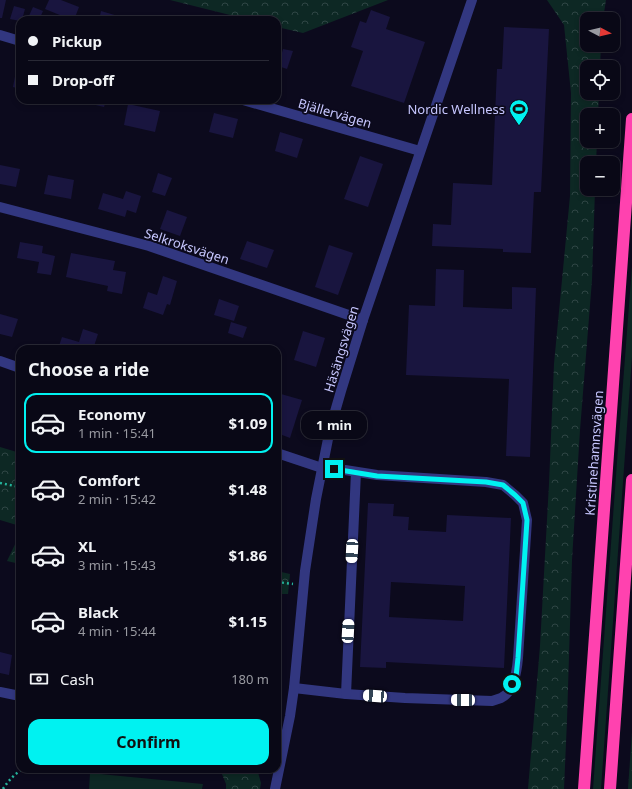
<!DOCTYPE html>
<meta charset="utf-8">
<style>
:root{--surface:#090816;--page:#171623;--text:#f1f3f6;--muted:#999aa1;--line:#292935;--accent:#00f2f1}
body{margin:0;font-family:"Noto Sans",sans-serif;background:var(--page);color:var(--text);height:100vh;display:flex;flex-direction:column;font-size:15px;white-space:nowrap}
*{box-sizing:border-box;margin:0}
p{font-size:13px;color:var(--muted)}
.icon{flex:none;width:22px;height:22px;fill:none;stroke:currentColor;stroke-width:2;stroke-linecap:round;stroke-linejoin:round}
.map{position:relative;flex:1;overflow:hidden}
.sheet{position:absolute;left:16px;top:345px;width:265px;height:428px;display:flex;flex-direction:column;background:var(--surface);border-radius:12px;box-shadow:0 2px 6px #0003,0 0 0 1px var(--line)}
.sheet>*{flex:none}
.banner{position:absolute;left:16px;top:16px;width:265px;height:88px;border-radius:12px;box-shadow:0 2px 6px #0003,0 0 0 1px var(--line);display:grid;align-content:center;height:88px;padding:0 12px;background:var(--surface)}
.needle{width:26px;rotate:97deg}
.buttons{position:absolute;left:580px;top:12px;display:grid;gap:8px}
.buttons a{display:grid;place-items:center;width:40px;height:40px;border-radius:8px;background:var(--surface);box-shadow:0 2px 6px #0003,0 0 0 1px var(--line);font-size:20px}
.end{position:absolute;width:18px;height:18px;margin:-9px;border:5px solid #00f2f1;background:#111;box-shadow:0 0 0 2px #111}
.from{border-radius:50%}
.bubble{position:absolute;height:28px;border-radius:12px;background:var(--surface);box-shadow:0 2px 6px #0003,0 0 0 1px var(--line);font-size:13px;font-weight:700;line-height:28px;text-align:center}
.car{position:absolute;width:12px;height:24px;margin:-12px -6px;border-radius:5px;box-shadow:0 0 3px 1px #0007;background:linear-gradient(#fff 24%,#345 0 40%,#fff 0 76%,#345 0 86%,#fff 0)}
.banner b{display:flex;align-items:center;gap:14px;height:38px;font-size:15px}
.banner b+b{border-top:1px solid var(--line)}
.banner i{width:10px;height:10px;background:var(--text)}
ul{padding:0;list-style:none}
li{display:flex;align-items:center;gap:12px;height:60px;margin:0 8px 6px;padding:0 4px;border:2px solid transparent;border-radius:12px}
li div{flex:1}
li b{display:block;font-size:15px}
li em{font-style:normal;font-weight:700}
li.active{border-color:var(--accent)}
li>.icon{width:36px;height:36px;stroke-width:1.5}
h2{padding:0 12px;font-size:18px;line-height:48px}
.pay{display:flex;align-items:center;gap:10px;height:44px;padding:0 12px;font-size:15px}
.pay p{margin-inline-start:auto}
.button{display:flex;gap:8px;margin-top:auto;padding:8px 12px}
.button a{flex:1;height:46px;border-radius:12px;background:var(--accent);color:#111;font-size:16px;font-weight:700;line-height:46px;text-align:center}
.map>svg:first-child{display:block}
</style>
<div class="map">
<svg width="632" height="789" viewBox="0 0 632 789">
<defs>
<pattern id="forest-crowns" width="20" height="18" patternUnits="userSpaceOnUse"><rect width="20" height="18" fill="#0d2824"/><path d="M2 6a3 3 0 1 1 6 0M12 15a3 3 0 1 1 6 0" fill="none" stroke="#2f4645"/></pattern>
</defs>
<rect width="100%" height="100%" fill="#0c0a1d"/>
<g fill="#0d2824">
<polygon points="632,266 632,357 601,789 593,789 617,462"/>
<polygon points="90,773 203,784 202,789 89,789"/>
</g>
<g fill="url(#forest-crowns)">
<polygon points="170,0 388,0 303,33 277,27 277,20 250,20"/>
<polygon points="547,0 606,0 603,19 587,19 587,45 601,45 600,67 587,67 587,93 599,93 598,115 587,115 587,141 597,141 596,163 587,163 587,189 595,189 592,280 580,430 572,560 567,720 564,789 528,789 540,646 549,484 554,364 570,196 571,93 564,25"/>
<polygon points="0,447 20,453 20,526 0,520"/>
<polygon points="20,534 20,564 7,561"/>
<polygon points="277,571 290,574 288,594 277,594"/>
<polygon points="632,732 632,789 628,789"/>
<polygon points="220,769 257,769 261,783 260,789 226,789 226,784"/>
</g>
<g fill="#19153f" fill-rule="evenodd">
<polygon points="0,0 6,0 2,18 0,18"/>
<polygon points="49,0 61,0 79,7 74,20 72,20 45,9"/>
<polygon points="14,6 25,9 22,20 20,20 20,21 10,19"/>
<polygon points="33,7 43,11 39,20 27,20"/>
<polygon points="371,10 390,17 386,29 425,42 404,103 351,86 363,51 351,47 360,21 366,23"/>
<polygon points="101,11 118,16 117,20 99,20"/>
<polygon points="504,27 549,29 541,192 534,192 531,253 503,252 503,249 432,246 433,224 451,225 453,183 492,185 497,69 502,69"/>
<polygon points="283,49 293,51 287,69 278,66"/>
<polygon points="16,71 20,72 20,89 13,87"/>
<polygon points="75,100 106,100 104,107"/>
<polygon points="128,104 160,111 155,132 124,125"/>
<polygon points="214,113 238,119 233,138 209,132"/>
<polygon points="280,132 303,139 297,158 275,151"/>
<polygon points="360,156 383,164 368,207 344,199"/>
<polygon points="0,165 20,169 16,187 0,184"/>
<polygon points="158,173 172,178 165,196 152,192"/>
<polygon points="48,175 74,180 71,199 44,194"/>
<polygon points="126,191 141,196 136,213 127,210 125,217 98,209 103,193 123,199"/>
<polygon points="167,210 187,217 180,236 160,229"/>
<polygon points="247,241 274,250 267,268 240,259"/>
<polygon points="20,242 43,246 42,253 55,256 51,275 37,273 39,262 17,258"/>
<polygon points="329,245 353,253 338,295 315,287"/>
<polygon points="71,253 115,261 113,270 126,272 122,294 107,291 108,286 66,277"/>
<polygon points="436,269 464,270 463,307 512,309 512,287 536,288 530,457 506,456 509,379 406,375 409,305 435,306"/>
<polygon points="163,276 177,281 170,305 167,304 163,315 143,308 148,292 157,295"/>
<polygon points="219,299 239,306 234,321 214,315"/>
<polygon points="0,314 18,319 12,337 0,334"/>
<polygon points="231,322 247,327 243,338 228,333"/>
<polygon points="83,329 98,334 93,349 58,349 62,337 79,342"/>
<polygon points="303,331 325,338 316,367 294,360"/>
<polygon points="281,394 302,400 290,438 277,433 277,406"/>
<path d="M 368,503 L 394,504 L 393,516 L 409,517 L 408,530 L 446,532 L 447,515 L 511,518 L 504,668 L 386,662 L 386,668 L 360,667 ZM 391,582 L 465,586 L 463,621 L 389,617 Z"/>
<polygon points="0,652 12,655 9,675 0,673"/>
</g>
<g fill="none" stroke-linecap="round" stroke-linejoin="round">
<g stroke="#25b59d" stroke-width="2.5" stroke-dasharray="2 3" stroke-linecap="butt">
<polyline points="0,483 20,487"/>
<polyline points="277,582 293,584"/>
<path d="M 3,789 C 8,781 14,775 22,769"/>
</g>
<g stroke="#323780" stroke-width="10">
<polyline points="0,35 20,41"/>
<polyline points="243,100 420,151"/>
<polyline points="0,207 149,246 363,320"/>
<polyline points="0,361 20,368"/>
<path d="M 277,453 L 322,468 L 345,470 L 377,475 L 486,482 L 503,485 L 515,495 L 523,503 L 527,520 L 518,658 C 517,670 514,692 501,698 C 498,699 495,700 492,701 L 405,698 L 346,694 L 294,688"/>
<polyline points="0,692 20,696"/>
<polyline points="346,694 356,472"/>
<polyline points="275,789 290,716 294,688 305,571 316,499 330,429 341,391 363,320 472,0"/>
</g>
<g stroke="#ff42af" stroke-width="12">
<polyline points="584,789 632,119"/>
<polyline points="610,789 632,480"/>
</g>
</g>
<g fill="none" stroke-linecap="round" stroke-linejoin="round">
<polyline stroke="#00f2f1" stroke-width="5" points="334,469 377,476 486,482 503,485 515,495 523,503 527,520 518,658 516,677 512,684"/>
</g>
<defs>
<symbol id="stadium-pin" viewBox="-11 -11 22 30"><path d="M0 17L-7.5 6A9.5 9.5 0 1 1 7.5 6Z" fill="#00f2f1" stroke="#0c0a1d"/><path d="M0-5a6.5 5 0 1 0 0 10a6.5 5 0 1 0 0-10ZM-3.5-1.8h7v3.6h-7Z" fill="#111"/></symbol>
</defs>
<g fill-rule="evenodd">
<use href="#stadium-pin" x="508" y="98" width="22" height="30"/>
</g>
<g text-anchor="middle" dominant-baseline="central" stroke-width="3.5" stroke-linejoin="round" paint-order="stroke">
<g font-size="13" fill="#c7c7ff" stroke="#0c0a1d" text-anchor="end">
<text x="505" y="109">Nordic Wellness</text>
</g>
<g font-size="13" fill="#c7c7ff" stroke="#0c0a1d">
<text transform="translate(335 113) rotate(16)">Bjällervägen</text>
<text transform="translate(187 246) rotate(18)">Selkroksvägen</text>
<text transform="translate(341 349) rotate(-73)">Häsängsvägen</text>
<text transform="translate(594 453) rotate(-86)">Kristinehamnsvägen</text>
</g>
</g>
</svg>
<div class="buttons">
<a><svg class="needle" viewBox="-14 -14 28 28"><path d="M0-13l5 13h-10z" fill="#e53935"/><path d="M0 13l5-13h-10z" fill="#999aa1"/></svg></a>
<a><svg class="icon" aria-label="locate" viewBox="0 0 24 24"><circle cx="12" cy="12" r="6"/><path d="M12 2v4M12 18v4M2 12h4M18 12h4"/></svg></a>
<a>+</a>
<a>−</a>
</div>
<i class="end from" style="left:512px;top:684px"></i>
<i class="end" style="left:334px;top:469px"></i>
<div class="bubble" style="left:301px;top:411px;width:66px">1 min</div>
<i class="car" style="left:352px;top:551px;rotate:183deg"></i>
<i class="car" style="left:348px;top:631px;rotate:3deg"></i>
<i class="car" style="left:375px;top:696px;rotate:274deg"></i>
<i class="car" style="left:463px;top:700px;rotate:271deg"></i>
<div class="banner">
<b><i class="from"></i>Pickup</b>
<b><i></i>Drop-off</b>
</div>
<section class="sheet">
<h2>Choose a ride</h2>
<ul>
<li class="active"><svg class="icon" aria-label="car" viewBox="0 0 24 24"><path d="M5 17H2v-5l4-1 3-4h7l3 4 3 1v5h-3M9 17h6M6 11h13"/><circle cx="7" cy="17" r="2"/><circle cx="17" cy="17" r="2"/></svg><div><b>Economy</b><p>1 min · 15:41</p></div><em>$1.09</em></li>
<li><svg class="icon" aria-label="car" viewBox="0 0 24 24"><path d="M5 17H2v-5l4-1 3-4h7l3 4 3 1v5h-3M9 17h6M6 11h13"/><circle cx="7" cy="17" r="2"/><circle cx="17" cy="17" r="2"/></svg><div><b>Comfort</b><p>2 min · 15:42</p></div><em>$1.48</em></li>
<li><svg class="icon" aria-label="car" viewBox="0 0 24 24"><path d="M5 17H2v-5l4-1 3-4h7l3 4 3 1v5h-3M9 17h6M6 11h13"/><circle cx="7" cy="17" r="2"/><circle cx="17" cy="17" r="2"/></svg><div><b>XL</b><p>3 min · 15:43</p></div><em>$1.86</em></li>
<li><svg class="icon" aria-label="car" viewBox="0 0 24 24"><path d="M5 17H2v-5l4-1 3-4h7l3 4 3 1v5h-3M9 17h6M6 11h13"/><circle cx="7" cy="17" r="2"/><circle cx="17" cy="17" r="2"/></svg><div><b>Black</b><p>4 min · 15:44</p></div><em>$1.15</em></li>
</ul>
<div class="pay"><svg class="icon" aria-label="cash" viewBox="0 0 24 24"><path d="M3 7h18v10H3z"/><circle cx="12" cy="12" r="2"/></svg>Cash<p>180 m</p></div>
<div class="button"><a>Confirm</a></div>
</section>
</div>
